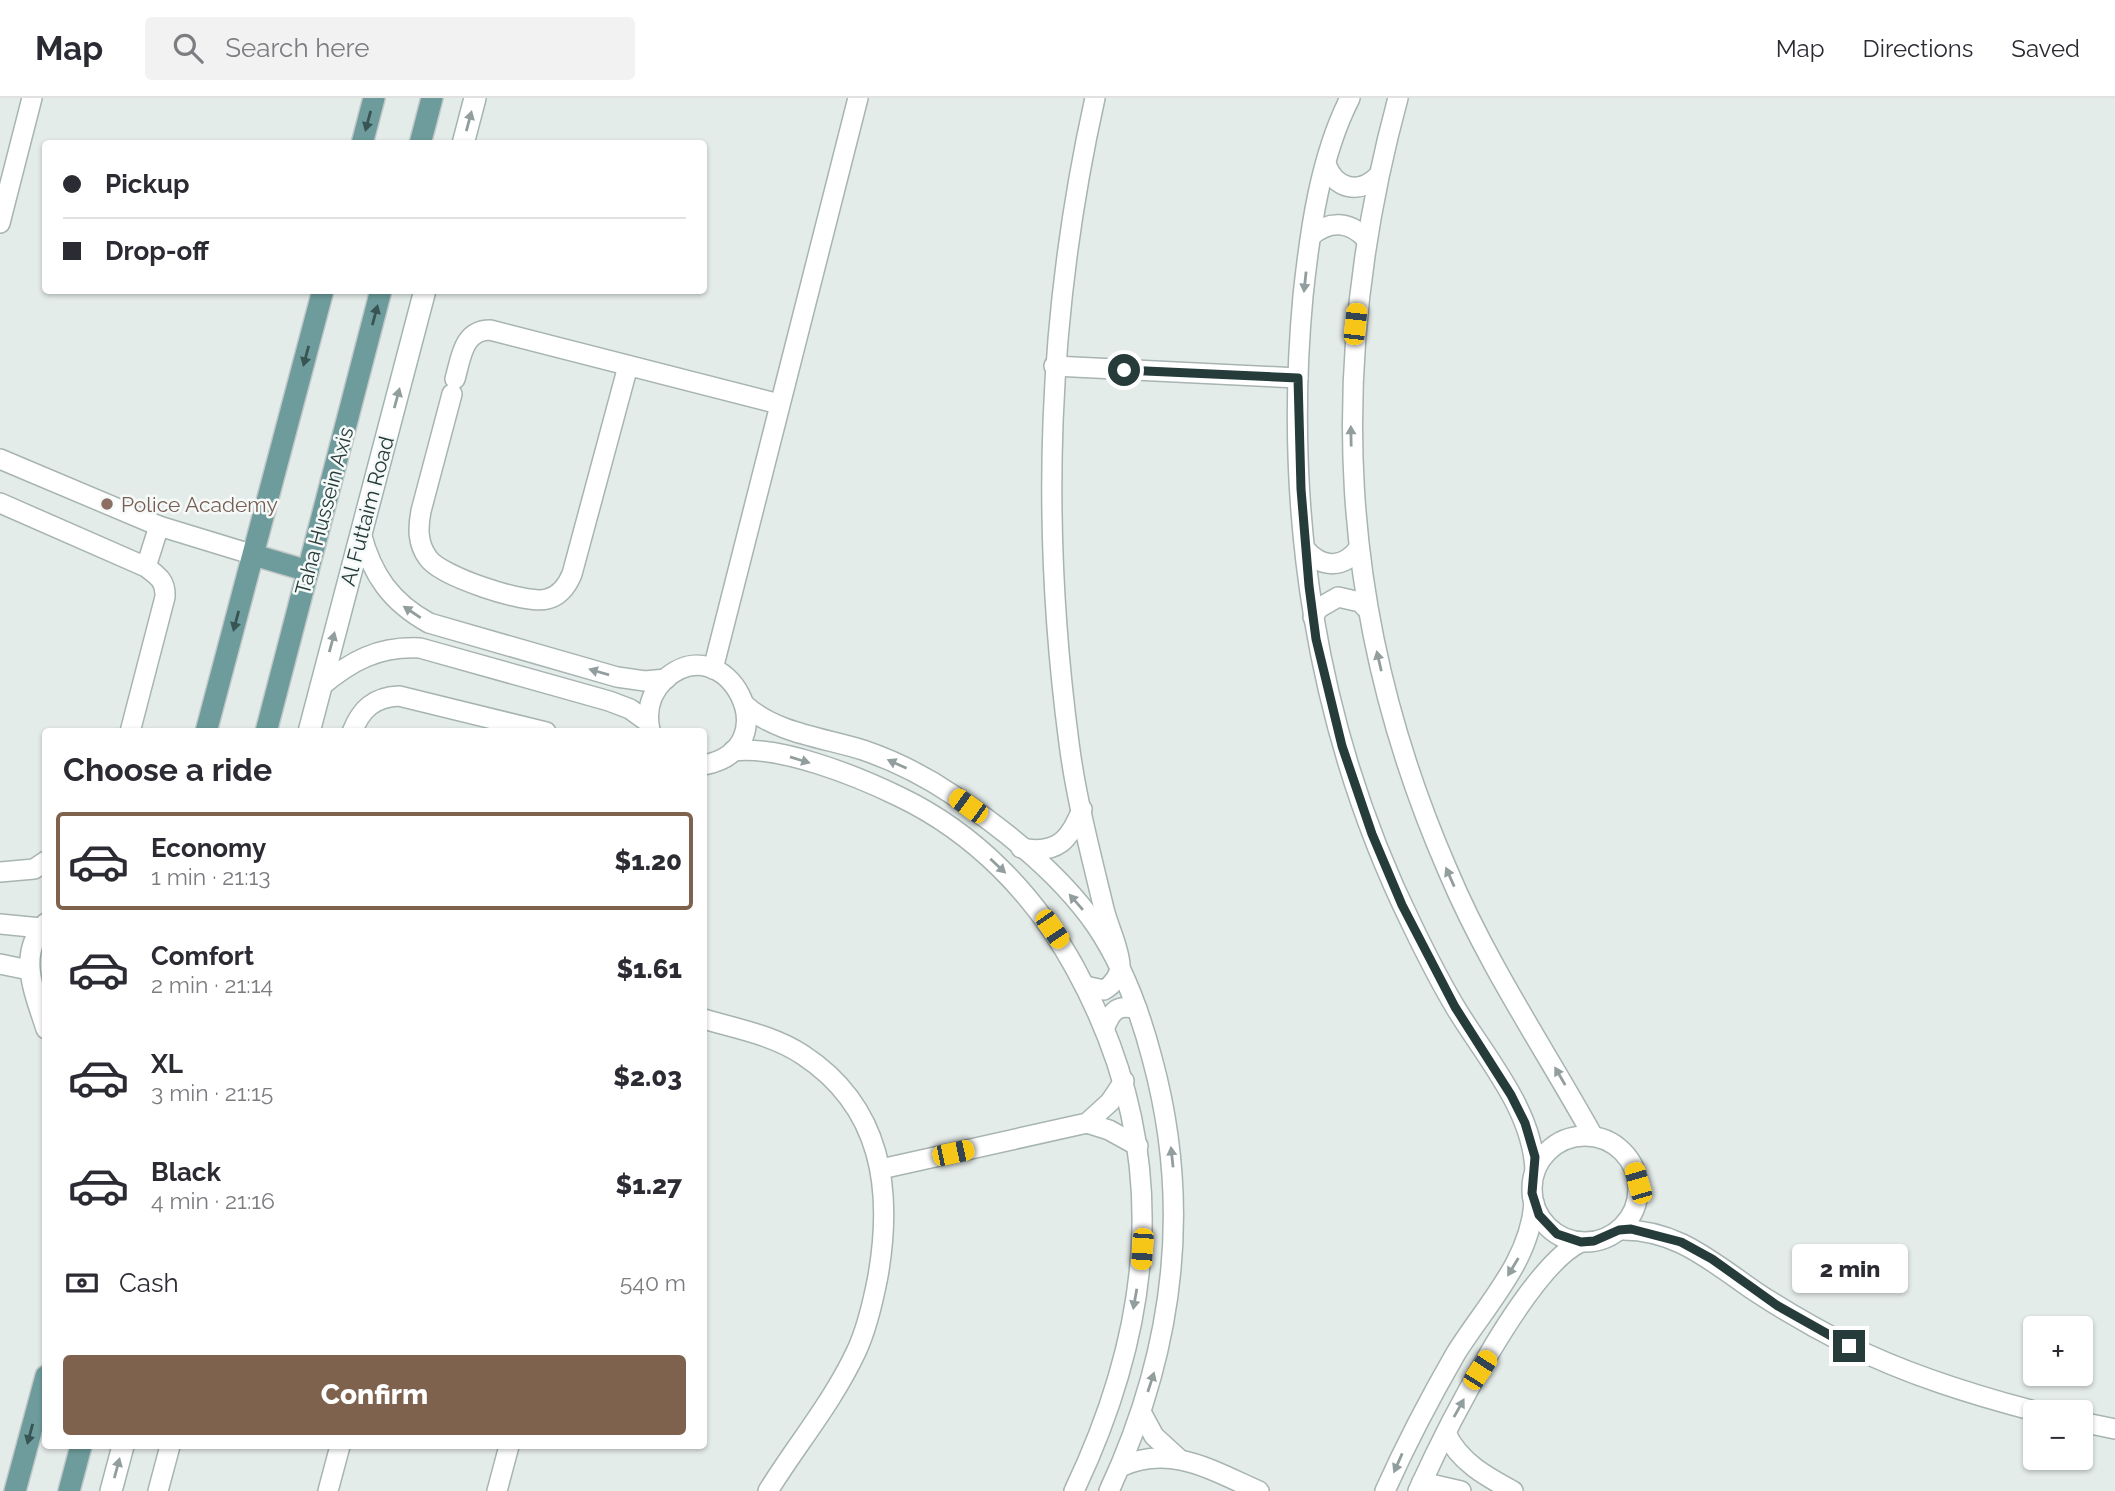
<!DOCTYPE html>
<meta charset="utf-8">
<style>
:root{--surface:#fff;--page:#f2f2f3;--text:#2b2b33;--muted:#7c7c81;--line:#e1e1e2;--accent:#7e624d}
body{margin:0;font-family:Raleway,sans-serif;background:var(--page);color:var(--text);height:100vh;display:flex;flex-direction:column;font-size:26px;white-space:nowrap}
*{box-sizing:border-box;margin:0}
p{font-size:23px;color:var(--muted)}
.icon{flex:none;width:38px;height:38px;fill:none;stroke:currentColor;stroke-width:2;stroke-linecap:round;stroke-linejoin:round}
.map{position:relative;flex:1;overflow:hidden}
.side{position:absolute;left:42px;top:630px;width:665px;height:721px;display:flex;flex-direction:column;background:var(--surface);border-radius:7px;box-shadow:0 2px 5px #0004}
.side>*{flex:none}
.banner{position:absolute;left:42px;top:42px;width:665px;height:154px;border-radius:7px;box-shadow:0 2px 5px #0004;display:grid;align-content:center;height:154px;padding:0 21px;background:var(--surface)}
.buttons{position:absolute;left:2023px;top:1218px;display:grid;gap:14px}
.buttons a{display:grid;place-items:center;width:70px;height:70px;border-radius:7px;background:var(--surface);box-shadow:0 2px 5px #0004;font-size:35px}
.end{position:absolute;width:32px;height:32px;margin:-16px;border:9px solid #263c3b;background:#fff;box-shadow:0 0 0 4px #fff}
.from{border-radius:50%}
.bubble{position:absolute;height:49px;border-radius:7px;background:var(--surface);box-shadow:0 2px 5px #0004;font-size:23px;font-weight:800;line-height:49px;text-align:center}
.car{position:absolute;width:21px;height:42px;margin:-21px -10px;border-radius:9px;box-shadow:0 0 5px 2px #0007;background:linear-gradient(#f5c518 24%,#345 0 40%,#f5c518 0 76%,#345 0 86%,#f5c518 0)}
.banner b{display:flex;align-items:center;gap:24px;height:66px;font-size:26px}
.banner b+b{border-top:2px solid var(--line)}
.banner i{width:18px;height:18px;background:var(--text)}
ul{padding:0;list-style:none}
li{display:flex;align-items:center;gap:21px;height:98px;margin:0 14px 10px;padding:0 7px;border:4px solid transparent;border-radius:7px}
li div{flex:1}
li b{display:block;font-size:26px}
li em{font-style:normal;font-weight:800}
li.current{border-color:var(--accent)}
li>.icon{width:63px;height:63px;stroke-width:1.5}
h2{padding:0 21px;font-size:32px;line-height:84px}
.pay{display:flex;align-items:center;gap:18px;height:77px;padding:0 21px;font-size:26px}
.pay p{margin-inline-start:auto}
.cta{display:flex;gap:14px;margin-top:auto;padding:14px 21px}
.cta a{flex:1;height:80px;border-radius:7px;background:var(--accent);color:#fff;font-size:28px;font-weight:800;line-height:80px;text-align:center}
header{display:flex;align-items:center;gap:42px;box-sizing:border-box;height:98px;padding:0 35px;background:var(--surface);border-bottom:2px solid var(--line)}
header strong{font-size:33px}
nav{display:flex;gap:38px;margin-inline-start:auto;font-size:24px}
.search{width:490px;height:63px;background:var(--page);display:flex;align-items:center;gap:18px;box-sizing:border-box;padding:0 24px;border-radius:7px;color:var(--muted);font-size:26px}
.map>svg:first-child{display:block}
</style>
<header>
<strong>Map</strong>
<div class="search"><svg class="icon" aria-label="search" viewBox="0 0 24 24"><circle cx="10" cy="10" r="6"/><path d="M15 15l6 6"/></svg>Search here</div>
<nav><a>Map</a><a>Directions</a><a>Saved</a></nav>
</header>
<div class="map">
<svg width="2115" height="1393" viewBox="0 0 2115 1393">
<rect width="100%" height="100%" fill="#e4ecea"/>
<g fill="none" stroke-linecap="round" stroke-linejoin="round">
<defs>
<g id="street">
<path d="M 1350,0 C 1320,59 1310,132 1303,198 C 1283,413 1316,632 1412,827 C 1426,856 1440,884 1457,912 C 1487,961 1533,1013 1535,1073"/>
<path d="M 1398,0 C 1326,266 1337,519 1448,773 C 1487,866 1544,950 1593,1038"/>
<path d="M 1326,66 C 1335,91 1359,97 1378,78"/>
<polyline points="0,125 32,0"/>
<path d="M 1311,138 C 1329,122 1350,123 1366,141"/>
<polyline points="1054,268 1298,280"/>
<path d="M 455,281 C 461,260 463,232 490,232 L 779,306"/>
<path d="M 452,296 L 421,413 C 418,429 417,445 428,460 C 440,478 526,507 547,501 C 560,498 567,488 572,476 L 628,268"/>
<polyline points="0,361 159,428 254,457"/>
<path d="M 0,405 L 146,469 C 158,478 166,483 165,499 L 130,634"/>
<path d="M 361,435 C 372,477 391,504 429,525 L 617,579 L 645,583 L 666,581"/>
<path d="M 1306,452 C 1323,471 1344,470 1359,450"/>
<polyline points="146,469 159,428"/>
<polyline points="1313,519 1319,510 1338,499 1360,504 1368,512"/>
<polyline points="713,571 858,0"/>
<path d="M 320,589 C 351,563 378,548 420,550 L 609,603 L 630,611 L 648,624"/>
<path d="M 745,607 C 775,635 825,640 863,652 C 895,663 925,678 953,697 C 1005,732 1061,776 1097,829 C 1123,868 1140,914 1152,960 C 1193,1110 1174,1253 1109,1393"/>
<path d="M 650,632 C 646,614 650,596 664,582 C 725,525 792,650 704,667"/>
<path d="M 352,634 C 361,611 374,599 399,598 L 546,634"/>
<path d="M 733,653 C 780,647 857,678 900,699 C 975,735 1035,797 1075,870 C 1171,1044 1158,1217 1074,1393"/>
<path d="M 1021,750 C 1057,757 1070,742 1082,711"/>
<polyline points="0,774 34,771 46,763"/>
<path d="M 46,825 C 16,856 35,896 46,931"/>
<polyline points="0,826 41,830"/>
<polyline points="0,866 29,872"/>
<path d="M 1085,888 L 1104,892 C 1113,887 1120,877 1120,867 C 1119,849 1108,828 1104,811 C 1091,757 1076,700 1069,645 C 1040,426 1047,216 1095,0"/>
<path d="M 704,921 C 737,931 773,937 803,957 C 882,1009 893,1091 878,1178 C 873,1204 867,1231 856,1254 C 832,1305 797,1346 768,1393"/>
<path d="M 1105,929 C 1112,912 1118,906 1137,911"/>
<polyline points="1087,1025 1109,1032 1138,1048"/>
<circle cx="1585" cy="1091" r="53"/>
<polyline points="881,1071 1087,1025 1110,1004 1124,983"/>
<path d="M 1619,1132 C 1675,1130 1712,1164 1756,1194 C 1785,1213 1816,1231 1848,1247 C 1908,1277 1973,1297 2038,1314"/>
<polyline points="1141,1314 1154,1338 1178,1360"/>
<polyline points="2081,1324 2115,1331"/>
<path d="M 1446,1335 C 1459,1364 1487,1379 1513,1393"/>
<path d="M 1120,1369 C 1171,1346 1211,1372 1259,1393"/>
<polyline points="1422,1384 1461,1393"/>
<polyline points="158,1393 170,1348"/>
<polyline points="328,1393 340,1348"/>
<polyline points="497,1393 509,1348"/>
<path d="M 1385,1393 C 1406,1346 1430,1300 1456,1255 C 1486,1207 1530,1163 1534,1105"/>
<path d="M 1418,1393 C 1444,1335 1526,1170 1581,1144"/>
</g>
<g id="secondary">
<polyline points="463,46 475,0"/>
<polyline points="309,634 425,192"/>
<polyline points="111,1393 123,1348"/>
</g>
<g id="primary">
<polyline points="362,46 374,0"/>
<polyline points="420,46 432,0"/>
<polyline points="254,457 308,473"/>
<polyline points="206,634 323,192"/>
<polyline points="266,634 381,192"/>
<polyline points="15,1393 46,1278"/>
<polyline points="69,1393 81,1348"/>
</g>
</defs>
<use href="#street" stroke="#a7b4b2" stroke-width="22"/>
<use href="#secondary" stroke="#a1b4b1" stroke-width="24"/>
<use href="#primary" stroke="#c2c8c8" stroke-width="24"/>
<use href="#street" stroke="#fff" stroke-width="19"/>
<use href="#secondary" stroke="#fff" stroke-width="21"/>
<use href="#primary" stroke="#6e9c9c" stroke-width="21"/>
</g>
<defs><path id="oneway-solid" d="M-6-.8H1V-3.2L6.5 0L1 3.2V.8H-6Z" transform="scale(1.75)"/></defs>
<g fill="#385453">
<use href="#oneway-solid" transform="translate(368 23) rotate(105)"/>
<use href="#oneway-solid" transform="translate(375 217) rotate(-75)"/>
<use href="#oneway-solid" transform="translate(306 258) rotate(105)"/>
<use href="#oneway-solid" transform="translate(236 523) rotate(105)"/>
<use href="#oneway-solid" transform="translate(30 1336) rotate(105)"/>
</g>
<g fill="#929e9d">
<use href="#oneway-solid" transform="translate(469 23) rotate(-75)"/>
<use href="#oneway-solid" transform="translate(1305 184) rotate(96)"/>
<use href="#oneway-solid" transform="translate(397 300) rotate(-75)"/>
<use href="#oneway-solid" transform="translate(1351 338) rotate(-91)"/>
<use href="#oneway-solid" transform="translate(412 514) rotate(-146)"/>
<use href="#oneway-solid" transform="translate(332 544) rotate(-75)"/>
<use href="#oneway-solid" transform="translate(1379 563) rotate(-103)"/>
<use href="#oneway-solid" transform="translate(599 574) rotate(-164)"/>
<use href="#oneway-solid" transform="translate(800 662) rotate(17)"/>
<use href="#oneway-solid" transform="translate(897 666) rotate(-156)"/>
<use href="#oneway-solid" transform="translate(998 768) rotate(43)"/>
<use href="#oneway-solid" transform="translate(1450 779) rotate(-114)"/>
<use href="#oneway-solid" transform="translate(1076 804) rotate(-131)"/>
<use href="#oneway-solid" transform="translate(1560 978) rotate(-120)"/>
<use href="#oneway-solid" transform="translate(1172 1059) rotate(-96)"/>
<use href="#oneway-solid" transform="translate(1513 1169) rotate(121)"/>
<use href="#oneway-solid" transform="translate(1135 1201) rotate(100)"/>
<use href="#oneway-solid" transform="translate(1151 1284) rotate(-72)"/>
<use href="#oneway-solid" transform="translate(1459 1310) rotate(-61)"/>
<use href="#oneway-solid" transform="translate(1398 1365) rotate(114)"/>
<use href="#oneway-solid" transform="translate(117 1370) rotate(-75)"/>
</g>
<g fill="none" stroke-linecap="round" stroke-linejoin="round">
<polyline stroke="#263c3b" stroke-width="9" points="1124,272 1298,280 1301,391 1309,488 1316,541 1342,648 1372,736 1402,807 1455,909 1511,997 1525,1025 1535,1059 1532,1095 1539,1117 1557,1136 1581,1144 1594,1143 1619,1132 1631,1131 1681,1144 1712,1161 1778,1208 1849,1248"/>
</g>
<circle fill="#8d6e63" stroke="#f5f9f8" stroke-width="2.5" cx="107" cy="406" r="7"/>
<g text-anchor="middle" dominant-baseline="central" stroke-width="5" stroke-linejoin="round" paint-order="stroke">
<g font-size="21" fill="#785e54" stroke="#f5f9f8" text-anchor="start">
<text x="121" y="406">Police Academy</text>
</g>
<g font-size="21" fill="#263c3b" stroke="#f5f9f8">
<text transform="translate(324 413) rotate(-75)">Taha Hussein Axis</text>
<text transform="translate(367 413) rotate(-75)">Al Futtaim Road</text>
</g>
</g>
</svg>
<div class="buttons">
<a>+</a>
<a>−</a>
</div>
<i class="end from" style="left:1124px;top:272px"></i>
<i class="end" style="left:1849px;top:1248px"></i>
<div class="bubble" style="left:1792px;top:1146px;width:116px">2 min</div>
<i class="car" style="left:1355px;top:226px;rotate:6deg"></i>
<i class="car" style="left:968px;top:708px;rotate:306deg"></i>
<i class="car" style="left:1052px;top:831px;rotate:146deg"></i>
<i class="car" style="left:953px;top:1055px;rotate:78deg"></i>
<i class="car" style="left:1638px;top:1085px;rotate:344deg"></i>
<i class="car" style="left:1142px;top:1151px;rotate:184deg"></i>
<i class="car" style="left:1480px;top:1272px;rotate:33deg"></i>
<div class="banner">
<b><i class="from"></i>Pickup</b>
<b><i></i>Drop-off</b>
</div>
<section class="side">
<h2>Choose a ride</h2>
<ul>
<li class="current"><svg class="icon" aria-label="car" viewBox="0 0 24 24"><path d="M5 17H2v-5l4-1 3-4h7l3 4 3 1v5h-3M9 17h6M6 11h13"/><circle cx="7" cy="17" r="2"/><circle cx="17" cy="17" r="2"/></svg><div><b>Economy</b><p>1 min · 21:13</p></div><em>$1.20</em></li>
<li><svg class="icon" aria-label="car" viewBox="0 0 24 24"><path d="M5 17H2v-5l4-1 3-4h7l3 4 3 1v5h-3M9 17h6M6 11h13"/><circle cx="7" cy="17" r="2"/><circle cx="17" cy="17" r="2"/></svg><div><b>Comfort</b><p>2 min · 21:14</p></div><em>$1.61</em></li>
<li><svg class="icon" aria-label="car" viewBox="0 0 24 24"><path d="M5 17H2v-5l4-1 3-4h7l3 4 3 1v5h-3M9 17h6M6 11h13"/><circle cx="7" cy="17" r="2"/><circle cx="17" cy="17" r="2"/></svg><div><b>XL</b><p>3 min · 21:15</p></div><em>$2.03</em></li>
<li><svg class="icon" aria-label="car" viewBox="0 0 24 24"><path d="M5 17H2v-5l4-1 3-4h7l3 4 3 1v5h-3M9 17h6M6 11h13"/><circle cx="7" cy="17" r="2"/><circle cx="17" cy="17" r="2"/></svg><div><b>Black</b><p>4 min · 21:16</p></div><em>$1.27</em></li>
</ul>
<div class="pay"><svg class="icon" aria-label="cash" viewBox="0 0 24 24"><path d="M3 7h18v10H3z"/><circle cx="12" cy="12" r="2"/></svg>Cash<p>540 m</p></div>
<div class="cta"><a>Confirm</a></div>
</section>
</div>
